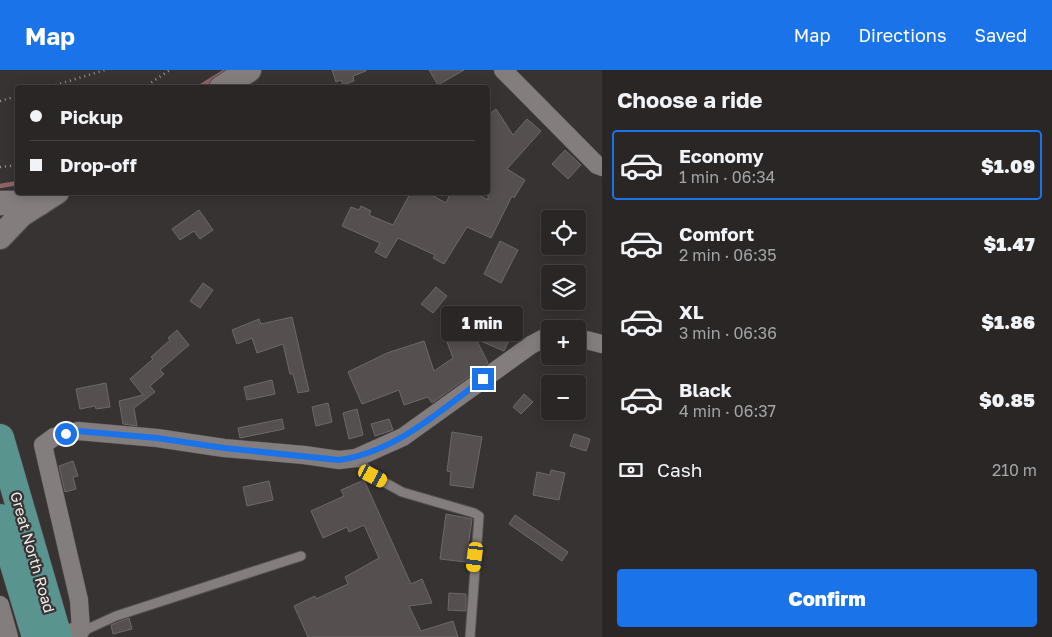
<!DOCTYPE html>
<meta charset="utf-8">
<style>
:root{--surface:#2a2626;--page:#363232;--text:#f1f3f6;--muted:#a5a5a7;--line:#464343;--accent:#1a73e8}
body{margin:0;font-family:"Golos Text",sans-serif;background:var(--page);color:var(--text);height:100vh;display:flex;flex-direction:column;font-size:19px;white-space:nowrap}
*{box-sizing:border-box;margin:0}
p{font-size:16px;color:var(--muted)}
.icon{flex:none;width:28px;height:28px;fill:none;stroke:currentColor;stroke-width:2;stroke-linecap:round;stroke-linejoin:round}
.map{position:relative;flex:1;overflow:hidden}
.details{display:flex;flex-direction:column;background:var(--surface);width:450px}
.details>*{flex:none}
.hud{position:absolute;left:15px;top:15px;width:475px;height:110px;border-radius:5px;box-shadow:0 2px 12px #0003,0 0 0 1px var(--line);display:grid;align-content:center;height:110px;padding:0 15px;background:var(--surface)}
.buttons{position:absolute;left:541px;top:140px;display:grid;gap:10px}
.buttons a{display:grid;place-items:center;width:45px;height:45px;border-radius:5px;background:var(--surface);box-shadow:0 2px 12px #0003,0 0 0 1px var(--line);font-size:25px}
.end{position:absolute;width:22px;height:22px;margin:-11px;border:6px solid #1a73e8;background:#fff;box-shadow:0 0 0 2px #fff}
.from{border-radius:50%}
.bubble{position:absolute;height:35px;border-radius:5px;background:var(--surface);box-shadow:0 2px 12px #0003,0 0 0 1px var(--line);font-size:16px;font-weight:800;line-height:35px;text-align:center}
.car{position:absolute;width:15px;height:30px;margin:-15px -8px;border-radius:6px;box-shadow:0 0 4px 1px #0007;background:linear-gradient(#f5c518 24%,#345 0 40%,#f5c518 0 76%,#345 0 86%,#f5c518 0)}
.hud b{display:flex;align-items:center;gap:18px;height:48px;font-size:19px}
.hud b+b{border-top:1px solid var(--line)}
.hud i{width:12px;height:12px;background:var(--text)}
ul{padding:0;list-style:none}
li{display:flex;align-items:center;gap:15px;height:70px;margin:0 10px 8px;padding:0 5px;border:2px solid transparent;border-radius:5px}
li div{flex:1}
li b{display:block;font-size:19px}
li em{font-style:normal;font-weight:800}
li.selected{border-color:var(--accent)}
li>.icon{width:45px;height:45px;stroke-width:1.5}
h2{padding:0 15px;font-size:22px;line-height:60px}
.pay{display:flex;align-items:center;gap:12px;height:55px;padding:0 15px;font-size:19px}
.pay p{margin-inline-start:auto}
.cta{display:flex;gap:10px;margin-top:auto;padding:10px 15px}
.cta a{flex:1;height:58px;border-radius:5px;background:var(--accent);color:#fff;font-size:20px;font-weight:800;line-height:58px;text-align:center}
header{display:flex;align-items:center;gap:30px;box-sizing:border-box;height:70px;padding:0 25px;background:var(--accent);color:#fff}
header strong{font-size:24px}
nav{display:flex;gap:28px;margin-inline-start:auto;font-size:18px}
main{display:flex;flex:1;min-height:0}
.map>svg:first-child{display:block}
</style>
<header>
<strong>Map</strong>
<nav><a>Map</a><a>Directions</a><a>Saved</a></nav>
</header>
<main>
<div class="map">
<svg width="602" height="567" viewBox="0 0 602 567">
<rect width="100%" height="100%" fill="#383333"/>
<g fill="none" stroke-linecap="round" stroke-linejoin="round">
<g stroke="#906466" stroke-width="4.5">
<polyline points="198,18 227,0"/>
<polyline points="0,116 18,113"/>
</g>
</g>
<g fill="#554f4f" stroke="#6e6868">
<polygon points="332,0 366,0 366,1 353,6 354,11 343,15 341,10 336,12"/>
<polygon points="429,0 464,0 438,15"/>
<polygon points="496,39 513,65 527,49 541,61 507,99 525,110 514,128 512,126 491,168 467,157 444,194 433,188 435,185 398,168 386,188 375,182 380,173 342,156 351,137 359,140 361,136 371,141 369,145 393,155 411,122 426,122 446,133 451,122 473,122 488,130 488,45"/>
<polygon points="565,80 581,95 568,109 552,94"/>
<polygon points="199,140 213,160 200,169 194,161 180,170 172,159"/>
<polygon points="500,171 518,180 501,213 484,204"/>
<polygon points="203,213 213,220 200,238 190,231"/>
<polygon points="436,217 447,226 433,243 421,234"/>
<polygon points="480,236 506,248 510,241 520,246 504,281 476,269 488,293 432,333 428,327 404,335 399,320 362,334 348,302 387,283 424,271 434,301 453,288 440,253 460,246 467,265"/>
<polygon points="292,247 309,321 298,323 293,304 290,304 283,274 257,283 252,268 237,274 232,260 259,249 261,254"/>
<polygon points="177,260 189,275 160,300 164,304 150,316 155,322 134,338 137,356 123,354 119,331 143,325 130,309 153,289 151,287 170,270 168,268"/>
<polygon points="272,310 275,324 247,330 244,317"/>
<polygon points="106,313 110,337 96,339 95,336 80,339 76,319"/>
<polygon points="524,324 533,332 521,344 513,337"/>
<polygon points="328,333 332,352 316,356 312,337"/>
<polygon points="357,339 363,365 349,369 343,343"/>
<polygon points="282,349 284,359 240,368 238,358"/>
<polygon points="389,349 393,360 375,366 371,354"/>
<polygon points="452,362 482,367 473,418 450,415 451,402 447,401"/>
<polygon points="574,364 590,369 586,381 570,376"/>
<polygon points="73,391 78,406 73,407 76,419 65,422 59,396"/>
<polygon points="551,400 565,403 559,430 533,425 537,402 550,405"/>
<polygon points="364,410 411,514 422,509 432,533 409,536 421,561 453,551 458,567 308,567 294,536 315,526 316,529 348,514 345,507 379,488 364,455 349,462 347,457 323,468 311,441 344,426 341,420"/>
<polygon points="269,411 273,430 247,436 243,417"/>
<polygon points="446,444 472,449 466,492 440,489"/>
<polygon points="515,445 568,482 562,491 509,454"/>
<polygon points="449,523 466,524 466,541 448,540"/>
<polygon points="129,548 132,559 113,564 111,555"/>
</g>
<g fill="none" stroke-linecap="round" stroke-linejoin="round">
<defs>
<g id="service">
<polyline points="356,388 373,406 402,422 474,443 479,446 470,567"/>
<polyline points="81,562 116,546 301,486"/>
</g>
<g id="minor">
<polyline points="503,0 597,95 602,97"/>
<polyline points="578,268 602,274"/>
<polyline points="0,535 9,567"/>
<polyline points="58,566 81,560 79,530 43,375 54,367 78,361 157,368 224,378 304,385 339,390 356,388 403,367 531,275 550,265"/>
</g>
<g id="secondary">
<polyline points="221,18 249,0"/>
<polyline points="0,133 40,133"/>
<polyline points="0,167 21,145 57,122"/>
</g>
<g id="primary">
<polyline points="0,368 58,567"/>
<polyline points="0,448 36,567"/>
</g>
</defs>
<use href="#service" stroke="#555151" stroke-width="11"/>
<use href="#minor" stroke="#555151" stroke-width="19"/>
<use href="#secondary" stroke="#555151" stroke-width="26"/>
<use href="#primary" stroke="#555151" stroke-width="29"/>
<g stroke="#9c9898" stroke-width="2.5" stroke-dasharray="1 4" stroke-linecap="butt">
<polyline points="46,18 105,0"/>
<polyline points="143,18 170,0"/>
<polyline points="0,31 18,26"/>
<polyline points="0,97 18,95"/>
</g>
<use href="#service" stroke="#847d7d" stroke-width="9"/>
<use href="#minor" stroke="#847d7d" stroke-width="18"/>
<use href="#secondary" stroke="#847d7d" stroke-width="24"/>
<use href="#primary" stroke="#59948e" stroke-width="28"/>
</g>
<g fill="none" stroke-linecap="round" stroke-linejoin="round">
<path stroke="#1a73e8" stroke-width="6" d="M 66,364 L 78,361 L 157,368 L 224,378 L 339,390 C 395,382 439,342 483,309"/>
</g>
<g text-anchor="middle" dominant-baseline="central" stroke-width="4.5" stroke-linejoin="round" paint-order="stroke">
<g font-size="15" fill="#f0eded" stroke="#383333">
<text transform="translate(33 482) rotate(74)">Great North Road</text>
</g>
</g>
</svg>
<div class="buttons">
<a><svg class="icon" aria-label="locate" viewBox="0 0 24 24"><circle cx="12" cy="12" r="6"/><path d="M12 2v4M12 18v4M2 12h4M18 12h4"/></svg></a>
<a><svg class="icon" aria-label="layers" viewBox="0 0 24 24"><path d="M12 4l9 5-9 5-9-5zM3 14l9 5 9-5"/></svg></a>
<a>+</a>
<a>−</a>
</div>
<i class="end from" style="left:66px;top:364px"></i>
<i class="end" style="left:483px;top:309px"></i>
<div class="bubble" style="left:441px;top:236px;width:82px">1 min</div>
<i class="car" style="left:373px;top:406px;rotate:118deg"></i>
<i class="car" style="left:475px;top:487px;rotate:187deg"></i>
<div class="hud">
<b><i class="from"></i>Pickup</b>
<b><i></i>Drop-off</b>
</div>
</div>
<section class="details">
<h2>Choose a ride</h2>
<ul>
<li class="selected"><svg class="icon" aria-label="car" viewBox="0 0 24 24"><path d="M5 17H2v-5l4-1 3-4h7l3 4 3 1v5h-3M9 17h6M6 11h13"/><circle cx="7" cy="17" r="2"/><circle cx="17" cy="17" r="2"/></svg><div><b>Economy</b><p>1 min · 06:34</p></div><em>$1.09</em></li>
<li><svg class="icon" aria-label="car" viewBox="0 0 24 24"><path d="M5 17H2v-5l4-1 3-4h7l3 4 3 1v5h-3M9 17h6M6 11h13"/><circle cx="7" cy="17" r="2"/><circle cx="17" cy="17" r="2"/></svg><div><b>Comfort</b><p>2 min · 06:35</p></div><em>$1.47</em></li>
<li><svg class="icon" aria-label="car" viewBox="0 0 24 24"><path d="M5 17H2v-5l4-1 3-4h7l3 4 3 1v5h-3M9 17h6M6 11h13"/><circle cx="7" cy="17" r="2"/><circle cx="17" cy="17" r="2"/></svg><div><b>XL</b><p>3 min · 06:36</p></div><em>$1.86</em></li>
<li><svg class="icon" aria-label="car" viewBox="0 0 24 24"><path d="M5 17H2v-5l4-1 3-4h7l3 4 3 1v5h-3M9 17h6M6 11h13"/><circle cx="7" cy="17" r="2"/><circle cx="17" cy="17" r="2"/></svg><div><b>Black</b><p>4 min · 06:37</p></div><em>$0.85</em></li>
</ul>
<div class="pay"><svg class="icon" aria-label="cash" viewBox="0 0 24 24"><path d="M3 7h18v10H3z"/><circle cx="12" cy="12" r="2"/></svg>Cash<p>210 m</p></div>
<div class="cta"><a>Confirm</a></div>
</section>
</main>
